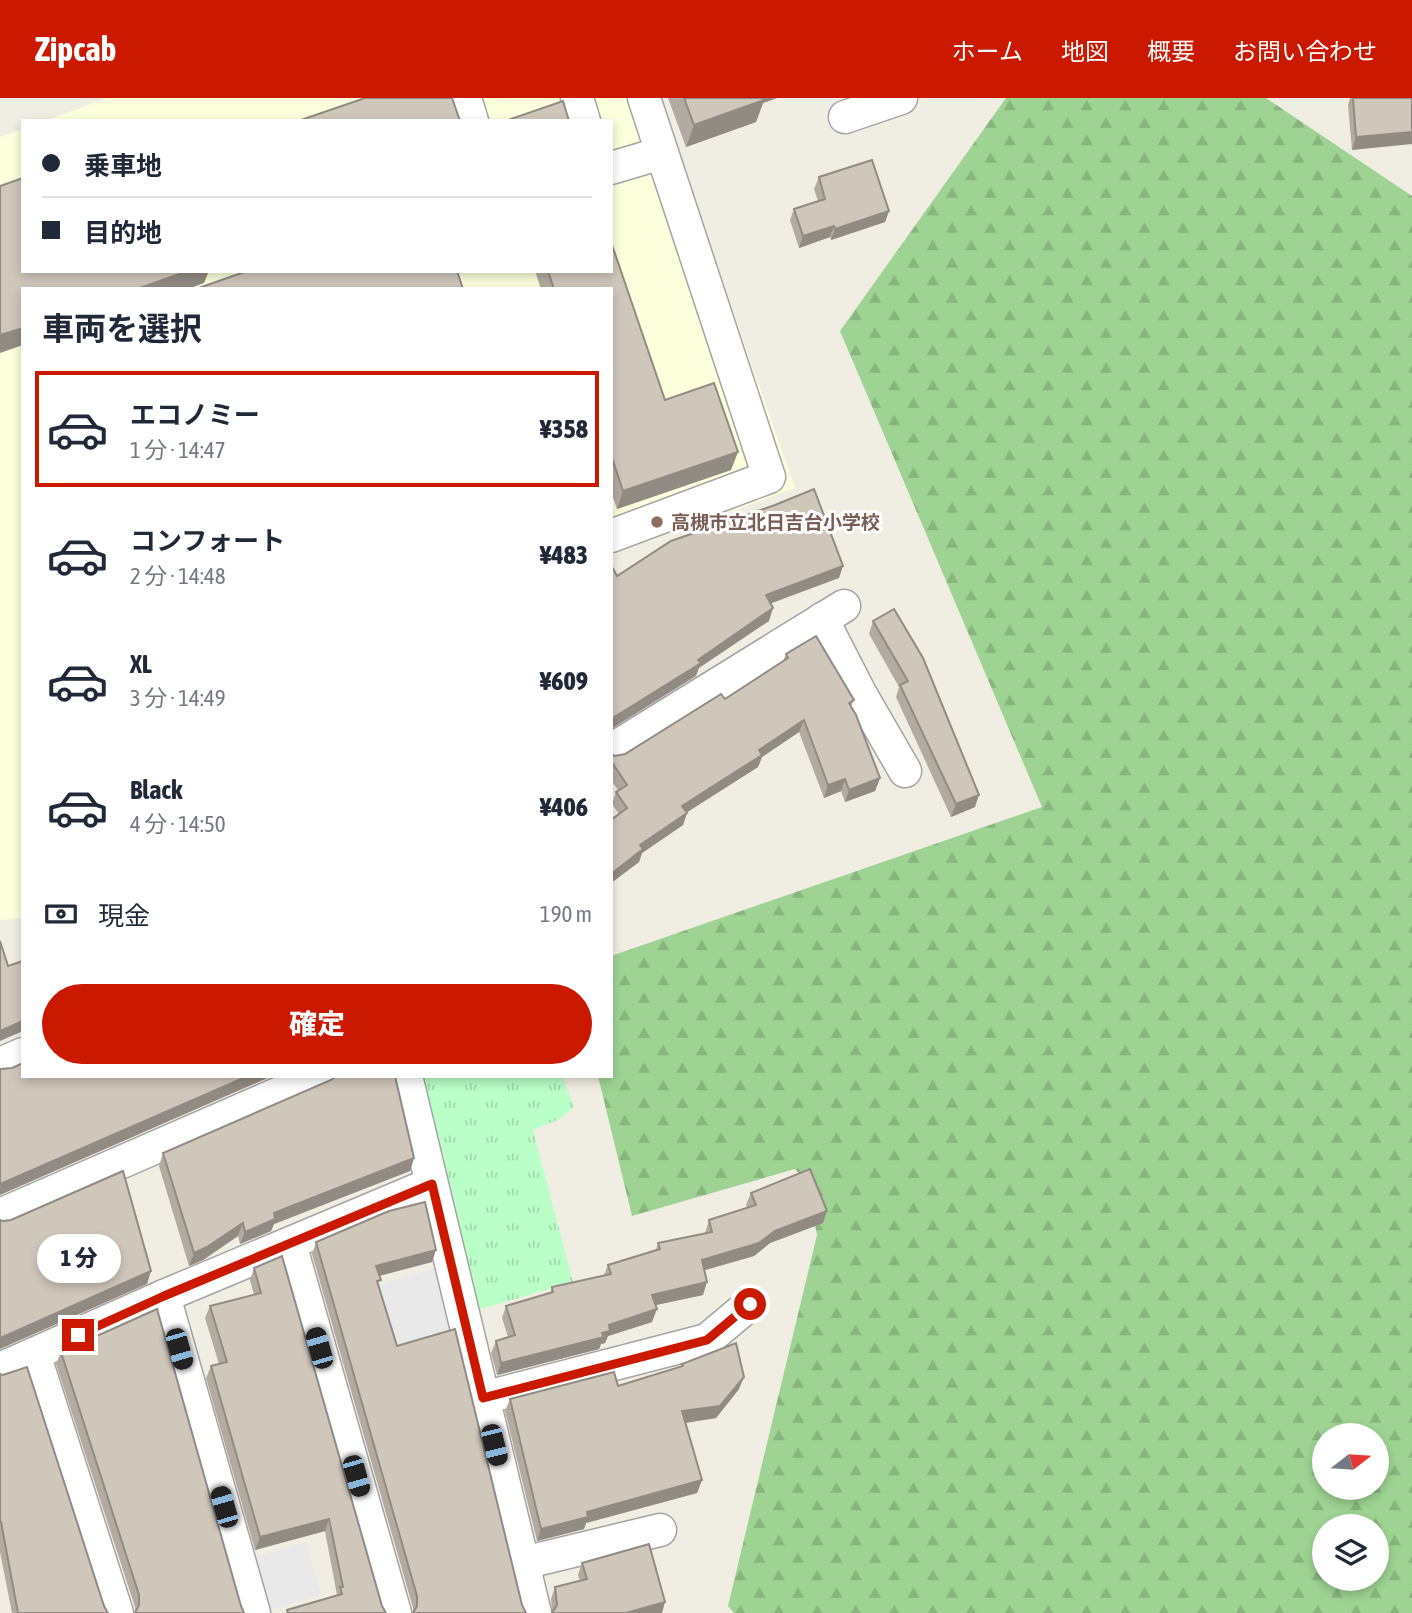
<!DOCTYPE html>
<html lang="ja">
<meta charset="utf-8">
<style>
:root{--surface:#fff;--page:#f6f6f7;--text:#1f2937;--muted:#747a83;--line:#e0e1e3;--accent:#cb1900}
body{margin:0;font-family:"Asap Condensed","Noto Sans JP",sans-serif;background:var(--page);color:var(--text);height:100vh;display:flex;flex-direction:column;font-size:26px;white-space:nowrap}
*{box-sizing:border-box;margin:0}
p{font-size:23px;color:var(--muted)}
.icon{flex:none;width:38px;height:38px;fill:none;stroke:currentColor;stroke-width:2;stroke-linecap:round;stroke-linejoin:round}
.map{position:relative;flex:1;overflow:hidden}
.panel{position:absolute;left:21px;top:189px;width:592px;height:791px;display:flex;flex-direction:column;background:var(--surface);border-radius:0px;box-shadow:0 4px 10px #0003}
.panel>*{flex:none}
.guide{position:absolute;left:21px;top:21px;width:592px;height:154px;border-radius:0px;box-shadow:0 4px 10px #0003;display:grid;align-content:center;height:154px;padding:0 21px;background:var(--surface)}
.needle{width:46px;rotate:73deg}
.buttons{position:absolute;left:1312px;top:1325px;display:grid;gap:14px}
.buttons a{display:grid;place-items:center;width:77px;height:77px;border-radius:50%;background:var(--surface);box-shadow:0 4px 10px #0003;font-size:35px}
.end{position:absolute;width:32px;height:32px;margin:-16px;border:9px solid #cb1900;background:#fff;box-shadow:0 0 0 4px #fff}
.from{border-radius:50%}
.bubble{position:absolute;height:49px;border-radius:24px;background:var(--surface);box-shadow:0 4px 10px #0003;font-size:23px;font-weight:800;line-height:49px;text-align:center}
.car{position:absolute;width:21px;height:42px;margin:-21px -10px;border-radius:9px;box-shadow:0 0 5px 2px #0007;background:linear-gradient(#222 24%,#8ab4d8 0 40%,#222 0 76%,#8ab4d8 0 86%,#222 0)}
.guide b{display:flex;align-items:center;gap:24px;height:66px;font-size:26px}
.guide b+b{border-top:2px solid var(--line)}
.guide i{width:18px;height:18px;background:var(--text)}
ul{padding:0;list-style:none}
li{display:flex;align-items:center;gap:21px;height:116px;margin:0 14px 10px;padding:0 7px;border:4px solid transparent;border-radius:0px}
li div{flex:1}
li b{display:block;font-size:26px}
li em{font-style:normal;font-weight:800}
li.active{border-color:var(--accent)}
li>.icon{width:63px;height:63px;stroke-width:1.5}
h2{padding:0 21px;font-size:32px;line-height:84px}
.pay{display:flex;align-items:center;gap:18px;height:77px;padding:0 21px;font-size:26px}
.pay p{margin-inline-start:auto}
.action{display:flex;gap:14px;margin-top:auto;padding:14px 21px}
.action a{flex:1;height:80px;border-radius:42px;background:var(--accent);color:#fff;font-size:28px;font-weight:800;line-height:80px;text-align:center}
header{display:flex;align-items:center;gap:42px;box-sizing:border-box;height:98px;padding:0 35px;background:var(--accent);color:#fff}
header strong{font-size:33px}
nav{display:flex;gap:38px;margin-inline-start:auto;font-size:24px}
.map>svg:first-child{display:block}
</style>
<header>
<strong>Zipcab</strong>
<nav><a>ホーム</a><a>地図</a><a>概要</a><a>お問い合わせ</a></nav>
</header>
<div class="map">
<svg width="1412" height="1515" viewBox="0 0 1412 1515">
<defs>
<pattern id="forest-firs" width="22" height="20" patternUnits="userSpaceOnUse" patternTransform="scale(1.75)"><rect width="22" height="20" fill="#9ed393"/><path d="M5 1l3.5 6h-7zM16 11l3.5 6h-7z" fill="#88b57e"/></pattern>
<pattern id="park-tufts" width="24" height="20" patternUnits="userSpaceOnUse" patternTransform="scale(1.75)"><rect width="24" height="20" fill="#bafec8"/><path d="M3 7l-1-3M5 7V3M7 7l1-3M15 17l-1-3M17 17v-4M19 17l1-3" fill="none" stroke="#9fd9ab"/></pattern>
</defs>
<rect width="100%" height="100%" fill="#f0ede2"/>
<polygon fill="#fbffdc" points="107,0 658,0 795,390 611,457 611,191 23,191 23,820 0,822 0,39 23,31 23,173 611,173 611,23 45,23"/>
<path fill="url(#forest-firs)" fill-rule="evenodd" d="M 1006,0 L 1266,0 L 1412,98 L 1412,1515 L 734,1515 L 728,1508 L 817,1137 L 806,1083 L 795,1071 L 632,1118 L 598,978 L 611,978 L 611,858 L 1042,709 L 840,233 ZM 1325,1337 L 1377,1337 L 1377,1390 L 1325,1390 ZM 1325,1428 L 1377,1428 L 1377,1480 L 1325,1480 Z"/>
<polygon fill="url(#park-tufts)" points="417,978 562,978 574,1009 560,1021 533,1032 573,1184 474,1213"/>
<g fill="#e9e9e9">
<polygon points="434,1171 452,1233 395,1249 377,1187"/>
<polygon points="306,1444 321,1497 269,1512 255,1459"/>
</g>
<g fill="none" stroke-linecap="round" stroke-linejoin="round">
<defs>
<g id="minor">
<polyline points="465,0 472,23"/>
<polyline points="577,0 584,23"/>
<polyline points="845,19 901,0"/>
<polyline points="611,70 662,55"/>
<polyline points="611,438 769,379 644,0"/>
<polyline points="822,521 860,595 905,673"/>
<polyline points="611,652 844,508"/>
<polyline points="0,966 23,956"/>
<polyline points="406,978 535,1515"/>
<polyline points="0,1117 319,978"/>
<polyline points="290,1146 395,1515"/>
<polyline points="164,1198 254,1515"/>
<polyline points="34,1256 117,1515"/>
<polyline points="0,1271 164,1198 431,1086"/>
<polyline points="483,1300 707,1242 750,1206"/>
<polyline points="523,1465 660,1432"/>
</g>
</defs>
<use href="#minor" stroke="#a4a4a4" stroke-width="35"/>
<use href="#minor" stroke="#fff" stroke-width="32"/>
</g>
<g fill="#b3aba1">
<polygon points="668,0 777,0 763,5 756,24 686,49"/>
<polygon points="1350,0 1412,0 1352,52 1348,7"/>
<polygon points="819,79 889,113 885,124 831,142 830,139 799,150 790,122 794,111 818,103 814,91"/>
<polygon points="535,173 611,173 665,302 731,372 617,411 611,394 611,191 541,191"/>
<polygon points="894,511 975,709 951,719 896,599 899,589 869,536 873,523"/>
<polygon points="786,556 854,602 851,609 880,680 875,693 845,704 841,693 824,700 799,634 762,659 758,669 687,714 683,727 642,755 639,764 611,785 611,722 619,716 612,706 616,694 618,692 611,682 611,663 615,658 625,656 725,601 783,563"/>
<polygon points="331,982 414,1060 410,1073 274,1126 271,1133 240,1146 238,1138 203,1162 189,1168 159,1068 163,1055"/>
<polygon points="751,1095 827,1113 823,1125 770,1145 754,1158 705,1172 703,1197 655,1207 652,1224 608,1238 605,1245 601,1246 599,1251 497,1277 491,1255 496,1243 508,1239 502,1220 506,1208 550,1195 552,1189 604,1177 608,1167 656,1152 658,1145 705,1135 709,1122 747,1110 746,1107"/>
<polygon points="316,1144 432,1164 379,1178 378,1188 397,1248 522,1507 413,1515 413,1510 312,1156"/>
<polygon points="254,1170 382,1508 386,1515 286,1515 287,1512 337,1497 325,1433 255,1452 206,1280 211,1268 219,1266 205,1220 210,1208 254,1197 250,1182"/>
<polygon points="61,1254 241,1508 135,1515 135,1509 56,1266"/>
<polygon points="682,1266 739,1291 716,1320 685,1325 702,1382 697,1395 586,1425 584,1431 537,1443 505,1313 510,1301 618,1288 681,1268"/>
<polygon points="0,1276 104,1508 108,1515 12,1515 0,1454"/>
<polygon points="582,1465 662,1515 552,1515 551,1501 555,1489 580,1483 578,1477"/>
</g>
<g fill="#928b83">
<polygon points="754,0 777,0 763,5 756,24 686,49 694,27"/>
<polygon points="1412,34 1412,46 1352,52 1356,39"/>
<polygon points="889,113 885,124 831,142 835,131"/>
<polygon points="834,128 830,139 799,150 803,138"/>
<polygon points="188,173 209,173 204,185 188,191 137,191"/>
<polygon points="23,230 23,247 0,255 0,237"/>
<polygon points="738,354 731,372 617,411 623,393"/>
<polygon points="843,468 839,480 761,509 766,497"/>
<polygon points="773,510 769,523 699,570 696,578 611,631 611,621"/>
<polygon points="804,622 799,634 762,659 758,669 678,720 682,708 759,652"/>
<polygon points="880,680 875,693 845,704 849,692"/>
<polygon points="845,681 841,693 824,700 828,687"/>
<polygon points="979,697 975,709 951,719 956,706"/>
<polygon points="687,715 683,727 642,755 639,764 611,785 611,776 640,747"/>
<polygon points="23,923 23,933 0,943 0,933"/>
<polygon points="248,978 272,978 0,1097 0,1086"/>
<polygon points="414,1060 410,1073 274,1126 271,1133 240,1146 245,1134 274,1115"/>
<polygon points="827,1113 823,1125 770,1145 754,1158 698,1174 702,1162"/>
<polygon points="243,1125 238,1138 203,1162 189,1168 194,1155"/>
<polygon points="436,1152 432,1164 371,1180 376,1168"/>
<polygon points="151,1173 147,1186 0,1251 0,1240"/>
<polygon points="707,1184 703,1197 647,1209 652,1197"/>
<polygon points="657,1211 652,1224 608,1238 605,1245 601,1246 599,1251 497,1277 501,1265 609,1227"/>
<polygon points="744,1279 739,1291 716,1320 678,1326 682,1313"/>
<polygon points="702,1382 697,1395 586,1425 584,1431 537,1443 541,1431 587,1414"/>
<polygon points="329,1421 325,1433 255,1452 260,1439"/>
<polygon points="665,1504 662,1515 626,1515"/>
</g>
<g fill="#d0c7bb" stroke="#928b83" stroke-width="2">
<polygon points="365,0 452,0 460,23 298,23"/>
<polygon points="684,0 763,0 764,2 694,27"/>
<polygon points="1353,0 1412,0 1412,34 1356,39"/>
<polygon points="563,3 569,23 505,23"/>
<polygon points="872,62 889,113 835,131 834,128 803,138 794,111 825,101 819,79"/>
<polygon points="23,80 23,173 188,173 137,191 23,191 23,230 0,237 0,88"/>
<polygon points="611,144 665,302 714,285 738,354 623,393 611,357 611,191 554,191 548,173 611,173"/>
<polygon points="247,173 457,173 463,191 196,191"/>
<polygon points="814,391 843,468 766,497 773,510 698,562 701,565 611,621 611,467 617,478 671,443 775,407"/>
<polygon points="894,511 923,560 979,697 956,706 900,587 908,583 873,523"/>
<polygon points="816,538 854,602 849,605 856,617 880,680 849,692 845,681 828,687 804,622 759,652 762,657 682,708 687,715 640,747 643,751 611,776 611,722 627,710 616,694 627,687 611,663 611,656 615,658 625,656 721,596 725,601 788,560 786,556"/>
<polygon points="0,843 8,868 23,863 23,923 0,933"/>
<polygon points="23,965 23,978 248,978 0,1086 0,971 12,970"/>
<polygon points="336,978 395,978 414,1060 274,1115 275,1121 245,1134 243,1125 207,1149 194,1155 163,1055 331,982"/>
<polygon points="810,1071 827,1113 775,1133 759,1145 702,1162 707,1184 652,1197 657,1211 609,1227 610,1233 602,1235 604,1239 501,1265 496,1243 515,1237 506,1208 553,1194 552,1189 611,1176 608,1167 660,1151 658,1145 712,1134 709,1122 756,1107 751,1095"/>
<polygon points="123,1073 151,1173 0,1240 0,1122 3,1123 11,1122"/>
<polygon points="425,1104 436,1152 376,1168 381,1182 377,1183 397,1248 455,1231 522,1507 526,1515 413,1515 417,1508 417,1498 316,1144 389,1113"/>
<polygon points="282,1158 382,1508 386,1515 288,1515 287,1512 342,1496 340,1489 343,1489 329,1421 260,1439 211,1268 227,1264 210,1208 261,1195 254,1170"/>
<polygon points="157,1211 241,1508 244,1515 135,1515 139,1507 139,1497 61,1254"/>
<polygon points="736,1245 744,1279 720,1308 682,1313 702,1382 587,1414 588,1419 541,1431 510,1301 614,1274 618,1288 683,1268 682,1266"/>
<polygon points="27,1269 104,1508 108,1515 18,1515 1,1424 0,1424 0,1276 3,1277"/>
<polygon points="649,1446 665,1504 626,1515 552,1515 557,1507 555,1489 587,1481 582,1465"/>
</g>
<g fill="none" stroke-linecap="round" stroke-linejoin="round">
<polyline stroke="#cb1900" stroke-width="9" points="78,1237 164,1198 432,1086 483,1300 707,1242 750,1206"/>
</g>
<circle fill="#8d6e63" stroke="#fff" stroke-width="2.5" cx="657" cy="424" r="7"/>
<g text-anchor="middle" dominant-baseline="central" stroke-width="6" stroke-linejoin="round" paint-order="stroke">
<g font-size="19" font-weight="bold" fill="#785e54" stroke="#fff" text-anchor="start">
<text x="671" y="424">高槻市立北日吉台小学校</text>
</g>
</g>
</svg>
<div class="buttons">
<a><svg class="needle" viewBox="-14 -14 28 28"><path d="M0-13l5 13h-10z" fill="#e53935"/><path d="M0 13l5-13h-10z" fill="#747a83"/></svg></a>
<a><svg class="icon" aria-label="layers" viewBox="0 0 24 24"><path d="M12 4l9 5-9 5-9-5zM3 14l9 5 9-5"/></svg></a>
</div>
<i class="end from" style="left:750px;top:1206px"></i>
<i class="end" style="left:78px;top:1237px"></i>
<div class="bubble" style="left:37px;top:1136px;width:84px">1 分</div>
<i class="car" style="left:319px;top:1250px;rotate:344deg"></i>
<i class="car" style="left:179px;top:1251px;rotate:164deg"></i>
<i class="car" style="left:494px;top:1347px;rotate:166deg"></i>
<i class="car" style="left:356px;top:1378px;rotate:164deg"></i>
<i class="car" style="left:224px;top:1409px;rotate:344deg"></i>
<div class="guide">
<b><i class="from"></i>乗車地</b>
<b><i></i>目的地</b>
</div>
<section class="panel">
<h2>車両を選択</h2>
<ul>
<li class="active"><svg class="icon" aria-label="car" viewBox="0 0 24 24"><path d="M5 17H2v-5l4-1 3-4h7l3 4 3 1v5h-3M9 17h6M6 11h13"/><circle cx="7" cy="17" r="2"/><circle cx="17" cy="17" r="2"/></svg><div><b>エコノミー</b><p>1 分 · 14:47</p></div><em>¥358</em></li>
<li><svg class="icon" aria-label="car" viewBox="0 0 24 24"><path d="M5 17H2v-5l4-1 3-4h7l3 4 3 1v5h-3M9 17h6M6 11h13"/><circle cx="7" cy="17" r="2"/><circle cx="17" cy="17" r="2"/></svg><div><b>コンフォート</b><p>2 分 · 14:48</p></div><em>¥483</em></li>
<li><svg class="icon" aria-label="car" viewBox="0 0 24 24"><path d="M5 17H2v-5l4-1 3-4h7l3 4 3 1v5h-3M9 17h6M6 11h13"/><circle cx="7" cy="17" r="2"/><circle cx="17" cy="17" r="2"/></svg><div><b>XL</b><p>3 分 · 14:49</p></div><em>¥609</em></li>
<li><svg class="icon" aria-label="car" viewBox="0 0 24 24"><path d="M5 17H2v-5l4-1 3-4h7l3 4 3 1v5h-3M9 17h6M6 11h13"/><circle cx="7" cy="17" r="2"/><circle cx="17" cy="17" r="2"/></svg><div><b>Black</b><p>4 分 · 14:50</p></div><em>¥406</em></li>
</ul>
<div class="pay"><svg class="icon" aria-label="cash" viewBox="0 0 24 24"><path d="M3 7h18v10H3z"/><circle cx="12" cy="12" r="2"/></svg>現金<p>190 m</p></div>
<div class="action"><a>確定</a></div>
</section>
</div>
